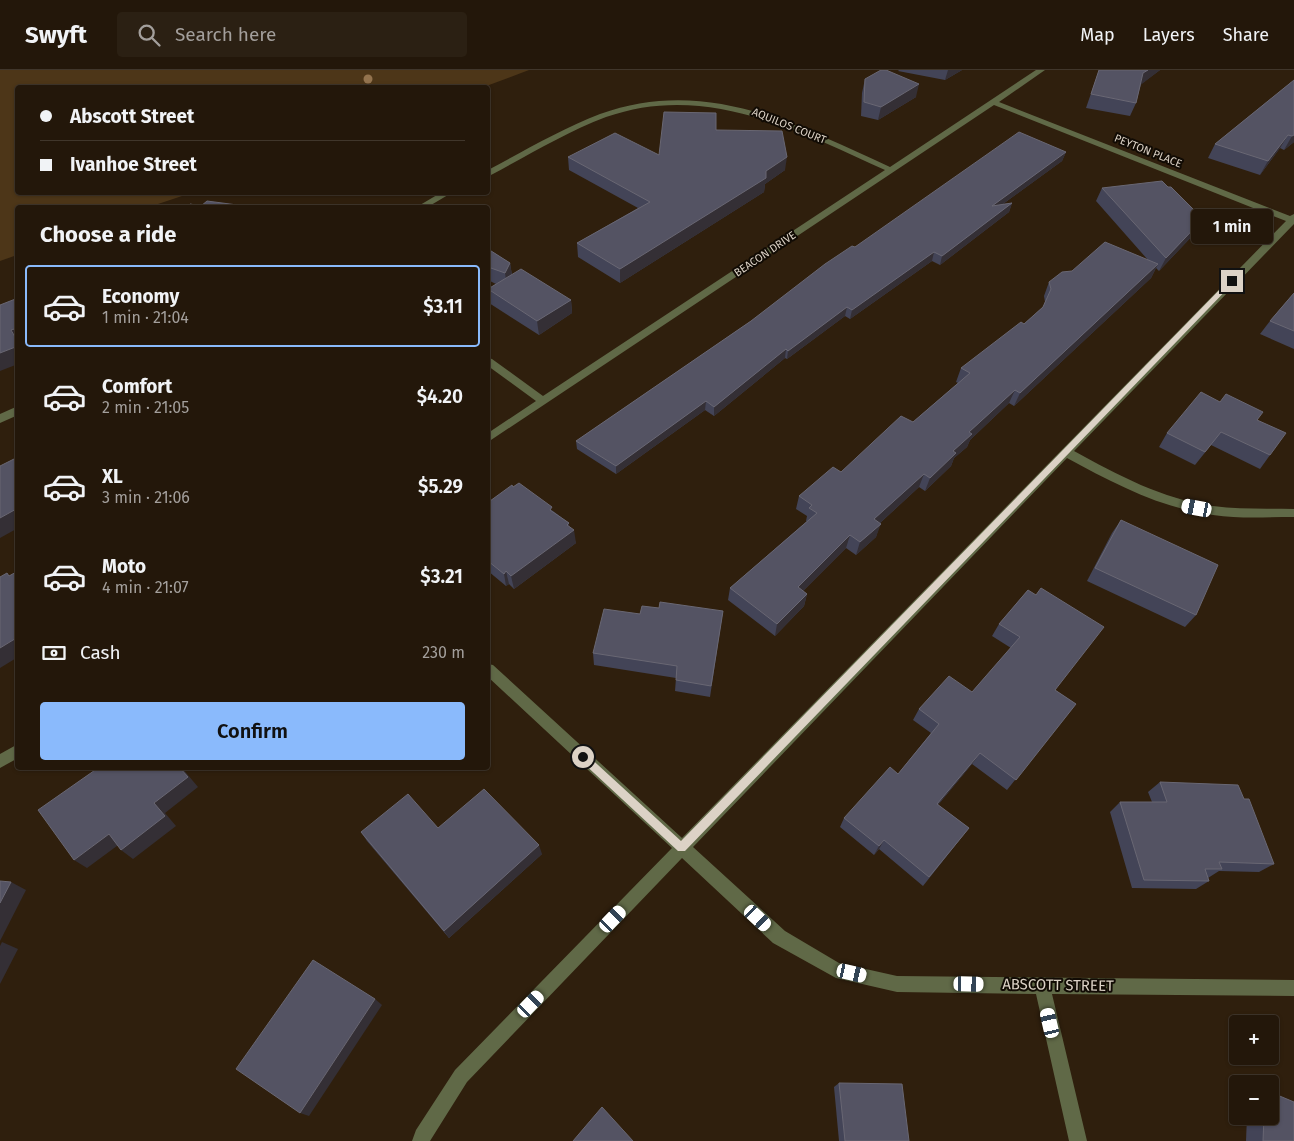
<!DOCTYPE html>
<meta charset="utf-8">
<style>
:root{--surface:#23170a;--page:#2b2013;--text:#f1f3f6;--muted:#a39f9c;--line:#40362b;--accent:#8abafc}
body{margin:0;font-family:"Fira Sans",sans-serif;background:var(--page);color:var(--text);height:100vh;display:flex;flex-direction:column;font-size:19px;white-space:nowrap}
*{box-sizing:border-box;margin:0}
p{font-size:16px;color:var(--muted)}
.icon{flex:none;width:28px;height:28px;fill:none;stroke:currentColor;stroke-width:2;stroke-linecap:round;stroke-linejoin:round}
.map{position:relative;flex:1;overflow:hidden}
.details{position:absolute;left:15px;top:135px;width:475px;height:565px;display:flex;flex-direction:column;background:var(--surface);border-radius:5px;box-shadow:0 1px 4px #0004,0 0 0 1px var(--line)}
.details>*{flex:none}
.banner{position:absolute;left:15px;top:15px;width:475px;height:110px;border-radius:5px;box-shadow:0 1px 4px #0004,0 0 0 1px var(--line);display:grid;align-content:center;height:110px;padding:0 25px;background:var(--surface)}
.buttons{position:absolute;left:1229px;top:945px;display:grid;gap:10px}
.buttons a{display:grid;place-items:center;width:50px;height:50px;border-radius:5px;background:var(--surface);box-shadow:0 1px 4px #0004,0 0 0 1px var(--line);font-size:25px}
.end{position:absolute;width:22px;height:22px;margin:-11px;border:6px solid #dcd2c6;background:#111;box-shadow:0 0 0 2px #111}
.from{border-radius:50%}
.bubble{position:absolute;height:35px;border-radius:5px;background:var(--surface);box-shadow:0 1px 4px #0004,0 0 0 1px var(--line);font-size:16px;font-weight:600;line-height:35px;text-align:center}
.car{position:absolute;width:15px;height:30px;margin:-15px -8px;border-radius:6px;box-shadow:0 0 4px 1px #0007;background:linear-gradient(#fff 24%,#345 0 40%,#fff 0 76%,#345 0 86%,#fff 0)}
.banner b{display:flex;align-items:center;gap:18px;height:48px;font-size:19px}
.banner b+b{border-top:1px solid var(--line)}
.banner i{width:12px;height:12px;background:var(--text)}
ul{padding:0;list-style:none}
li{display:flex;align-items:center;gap:15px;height:82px;margin:0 10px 8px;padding:0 15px;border:2px solid transparent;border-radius:5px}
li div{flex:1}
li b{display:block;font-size:19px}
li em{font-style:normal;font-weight:600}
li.current{border-color:var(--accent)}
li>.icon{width:45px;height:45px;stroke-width:1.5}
h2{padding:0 25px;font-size:22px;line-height:60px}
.pay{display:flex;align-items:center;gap:12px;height:55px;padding:0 25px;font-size:19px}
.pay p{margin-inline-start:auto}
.primary-button{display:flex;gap:10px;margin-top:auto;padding:10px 25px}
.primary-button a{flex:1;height:58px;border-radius:5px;background:var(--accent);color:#111;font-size:20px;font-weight:600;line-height:58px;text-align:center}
header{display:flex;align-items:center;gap:30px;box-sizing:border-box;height:70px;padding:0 25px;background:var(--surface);border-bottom:1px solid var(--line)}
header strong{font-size:24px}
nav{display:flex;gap:28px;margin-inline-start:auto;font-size:18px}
.search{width:350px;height:45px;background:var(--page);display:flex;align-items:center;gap:12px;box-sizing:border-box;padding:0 18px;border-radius:5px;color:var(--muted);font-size:19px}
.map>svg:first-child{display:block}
</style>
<header>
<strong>Swyft</strong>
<div class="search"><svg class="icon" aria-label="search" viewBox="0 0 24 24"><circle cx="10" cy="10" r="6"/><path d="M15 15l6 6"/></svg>Search here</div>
<nav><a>Map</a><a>Layers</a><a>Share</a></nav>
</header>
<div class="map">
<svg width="1294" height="1071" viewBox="0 0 1294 1071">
<rect width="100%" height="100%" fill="#2f1f0d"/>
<polygon fill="#4d3618" points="0,0 529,0 481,18 18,18 18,122 191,123 149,137 18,138 17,185 0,191"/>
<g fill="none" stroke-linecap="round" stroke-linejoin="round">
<g fill="#606947" fill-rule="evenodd">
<path d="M 1036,0 L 1045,0 L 999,32 L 1290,146 L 1294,144 L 1294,154 L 1074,381 C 1118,405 1162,429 1213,436 C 1240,440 1267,438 1294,439 L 1294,447 C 1267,447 1240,449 1213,445 C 1160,438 1113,413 1067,388 L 693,777 L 785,861 L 839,893 L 897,906 L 1294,910 L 1294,926 L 1052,924 L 1087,1071 L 1069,1071 L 1036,924 L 897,922 L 836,908 L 773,873 L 682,788 L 467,1012 L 430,1071 L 412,1071 L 416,1060 L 455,1000 L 672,778 L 488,607 L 488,594 L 493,595 L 682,768 L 1286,151 L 994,35 L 488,372 L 488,363 L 536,331 L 488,296 L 488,288 L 492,289 L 543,326 L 885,100 C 797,60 705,12 606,47 C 566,62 529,85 491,105 L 488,105 L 488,100 C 524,81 561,59 600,44 C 705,6 796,54 890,97 Z"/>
<polygon points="442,122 453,122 426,138 415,138"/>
<polygon points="18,336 18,345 0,353 0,344"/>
<polygon points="18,674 18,688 0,698 0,684"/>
</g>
</g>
<circle fill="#93734e" cx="368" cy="9" r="4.5"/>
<g fill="#434457">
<polygon points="899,0 962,0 945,10 898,1"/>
<polygon points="1099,0 1160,0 1141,14 1136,33 1130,46 1086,38"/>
<polygon points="865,9 916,27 878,50 861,46 862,23"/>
<polygon points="1294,10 1294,72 1284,80 1280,78 1260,105 1208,88 1215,74"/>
<polygon points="716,60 785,100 765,114 764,122 620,213 578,187 577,173 638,138 569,100 568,87 659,85"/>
<polygon points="1066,82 1062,91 1003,134 1012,133 1009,142 940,195 932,191 850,249 845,246 787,289 785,288 714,346 705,340 616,404 577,379 576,371 751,251 855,177"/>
<polygon points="1168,117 1203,149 1195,163 1159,201 1156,198 1151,208 1014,336 1009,333 970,370 967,377 954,388 951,396 925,421 919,417 880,453 876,467 856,485 846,478 803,521 807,524 804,536 775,566 728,530 730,518 807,451 806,451 807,446 796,439 799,426 841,402 913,352 958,313 956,312 961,298 1024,254 1043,237 1045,232 1044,226 1049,212 1072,201 1148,190 1096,131 1102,118"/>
<polygon points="488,179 510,193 512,205 571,230 572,243 539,265 489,233 488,219 496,214 488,210"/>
<polygon points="1294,223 1294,279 1260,264 1270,251"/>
<polygon points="1257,350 1270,385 1260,399 1211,375 1195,395 1159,377 1167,363"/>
<polygon points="513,417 553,441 569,453 569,456 576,473 514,519 509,514 506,516 488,501 488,429 490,431"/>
<polygon points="1121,450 1196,545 1185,557 1087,511 1112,463"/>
<polygon points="1028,520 1055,620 1076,634 1007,720 972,694 938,735 969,758 923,816 879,779 874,785 840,757 844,748 898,704 931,663 913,650 919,639 972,622 1011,578 992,566 999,554"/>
<polygon points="659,538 723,541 710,627 675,621 676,608 594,595 593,583 640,544"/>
<polygon points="1160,712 1244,729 1274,794 1259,802 1219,801 1208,808 1209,811 1196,819 1132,818 1110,742 1120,732 1152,732 1148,722"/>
<polygon points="438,758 542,784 449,868 367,771 361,762"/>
<polygon points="839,1013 909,1071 839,1071 834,1017"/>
<polygon points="1247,1046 1270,1046 1294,1071 1246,1071"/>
</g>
<g fill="#342f35">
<polygon points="948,0 962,0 945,10"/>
<polygon points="1148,0 1160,0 1138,17 1143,3"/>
<polygon points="919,14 916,27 878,50 881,37"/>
<polygon points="1288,65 1280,78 1260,105 1268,91"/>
<polygon points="1294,65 1294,72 1284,80 1292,66"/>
<polygon points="1066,82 1062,91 989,144 992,136"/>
<polygon points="787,87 785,100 765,114 764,122 620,213 620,199"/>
<polygon points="1012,133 1009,142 940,195 942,186"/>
<polygon points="1203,149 1195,163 1159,201 1166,188"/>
<polygon points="934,182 932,191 850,249 852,240"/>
<polygon points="510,193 512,206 507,217 505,203"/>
<polygon points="1158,194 1151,208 1014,336 1020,323"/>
<polygon points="571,230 572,243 539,265 537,251"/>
<polygon points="847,237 845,246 787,289 788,281"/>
<polygon points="18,258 18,272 11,260"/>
<polygon points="18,276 18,294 0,301 0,283"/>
<polygon points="786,279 785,288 714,346 714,337"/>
<polygon points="1015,320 1009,333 970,370 967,377 954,388 951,396 925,421 930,408 969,362"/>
<polygon points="706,331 705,340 616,404 616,396"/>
<polygon points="924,404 919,417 870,462 874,449"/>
<polygon points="18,438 18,458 0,468 0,448"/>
<polygon points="569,453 570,463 574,460 576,473 514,519 511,506"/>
<polygon points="881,454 876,467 856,485 860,472"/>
<polygon points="850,465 846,478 795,529 798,517"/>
<polygon points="506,501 509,514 506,516 504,504"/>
<polygon points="807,524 804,536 775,566 777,554"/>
<polygon points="18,567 18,587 0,598 0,578"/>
<polygon points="980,683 972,694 931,743 937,734"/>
<polygon points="180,698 182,698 198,717 165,743 176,756 133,789 121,780"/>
<polygon points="109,764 121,773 87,798 74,790"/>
<polygon points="884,770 879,779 874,785 879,776"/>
<polygon points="539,775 542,784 449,868 444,861"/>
<polygon points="11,812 26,820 0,871 0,833"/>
<polygon points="2,872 18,879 0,914 0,876"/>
<polygon points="375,929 382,935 309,1046 300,1043"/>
</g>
<g fill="#545363" stroke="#696773">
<polygon points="881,0 886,0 919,14 881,37 864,32 865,9"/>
<polygon points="1099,0 1148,0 1143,3 1136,33 1091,24"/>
<polygon points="1294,10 1294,65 1292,66 1288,65 1268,91 1215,74"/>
<polygon points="664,42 716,43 716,60 782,61 787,87 766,101 766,108 620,199 577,173 650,132 568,87 615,63 659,85"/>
<polygon points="1019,62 1066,82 992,136 1012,133 942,186 934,182 852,240 847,237 788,281 786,279 714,337 706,331 616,396 576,371 751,251 825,194 852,176 855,177"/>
<polygon points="1162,111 1168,117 1171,117 1203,149 1166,188 1102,118"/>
<polygon points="207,131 260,138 186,138 190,134 201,136"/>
<polygon points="1105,172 1158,194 1020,323 1015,320 969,362 972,364 953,381 956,383 930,408 924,404 874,449 881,454 860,472 850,465 798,517 807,524 777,554 730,518 817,443 809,438 812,435 799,426 833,397 841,402 901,346 913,352 970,303 961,298 1021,252 1024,254 1043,237 1051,219 1049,212 1062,202 1072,201"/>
<polygon points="488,179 510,193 505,203 488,197"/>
<polygon points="521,199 571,230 537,251 488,219"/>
<polygon points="1294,223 1294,261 1270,251"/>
<polygon points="18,228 18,258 11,260 18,272 18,276 0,283 0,235"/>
<polygon points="1201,322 1220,332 1226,324 1263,342 1257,350 1286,363 1270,385 1221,362 1205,382 1167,363"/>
<polygon points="18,387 18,438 0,448 0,396"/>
<polygon points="519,413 552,437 550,440 569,453 567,455 574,460 511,506 506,501 504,504 488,491 488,429 490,431 512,415 513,417"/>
<polygon points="1121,450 1218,495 1196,545 1095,498"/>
<polygon points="18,501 18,567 0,578 0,507 7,503 9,506"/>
<polygon points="1041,518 1104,557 1055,620 1076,634 1016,710 980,683 937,734 969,758 929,807 884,770 879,776 844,748 890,697 898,704 939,654 919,639 949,606 972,622 1020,567 999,554 1028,520 1036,525"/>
<polygon points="660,532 723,541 711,616 676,610 677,596 593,583 604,539 640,544 642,536 659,538"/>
<polygon points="98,698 180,698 188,707 154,733 165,746 121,780 109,764 74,790 38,740"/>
<polygon points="1160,712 1238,715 1244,729 1249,729 1274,794 1219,792 1222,799 1205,799 1209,811 1144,810 1120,732 1167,732"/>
<polygon points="484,719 539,775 444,861 361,762 408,724 438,758"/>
<polygon points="0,811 11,812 0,833"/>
<polygon points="313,890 375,929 300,1043 236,999"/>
<polygon points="839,1013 902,1014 909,1071 845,1071"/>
<polygon points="1270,1022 1294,1032 1294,1071 1263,1071 1264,1046 1270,1046"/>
<polygon points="602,1037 633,1071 573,1071"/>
</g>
<polygon fill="#dcd2c6" points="1230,209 1235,211 685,781 678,781 580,690 580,684 586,684 681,771"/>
<g text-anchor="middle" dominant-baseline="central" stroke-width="4" stroke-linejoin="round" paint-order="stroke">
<g font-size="11" fill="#dcd2c6" stroke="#110b04">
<text transform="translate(789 56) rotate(22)">AQUILOS COURT</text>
<text transform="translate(1148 81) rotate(22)">PEYTON PLACE</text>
<text transform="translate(765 184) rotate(-34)">BEACON DRIVE</text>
</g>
<g font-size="15" fill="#dcd2c6" stroke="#110b04">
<text transform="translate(1058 915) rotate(1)">ABSCOTT STREET</text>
</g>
</g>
</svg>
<div class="buttons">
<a>+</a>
<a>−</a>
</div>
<i class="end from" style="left:583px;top:687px"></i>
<i class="end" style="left:1232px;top:211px"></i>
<div class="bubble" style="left:1191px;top:139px;width:82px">1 min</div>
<i class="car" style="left:1197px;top:438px;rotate:281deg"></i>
<i class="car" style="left:758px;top:848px;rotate:133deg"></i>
<i class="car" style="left:613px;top:849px;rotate:44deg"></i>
<i class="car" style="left:852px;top:903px;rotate:103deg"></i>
<i class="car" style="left:969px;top:914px;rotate:91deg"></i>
<i class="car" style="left:531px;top:934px;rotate:44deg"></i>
<i class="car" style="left:1050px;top:953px;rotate:347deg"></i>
<div class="banner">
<b><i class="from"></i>Abscott Street</b>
<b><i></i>Ivanhoe Street</b>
</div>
<section class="details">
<h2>Choose a ride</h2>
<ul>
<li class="current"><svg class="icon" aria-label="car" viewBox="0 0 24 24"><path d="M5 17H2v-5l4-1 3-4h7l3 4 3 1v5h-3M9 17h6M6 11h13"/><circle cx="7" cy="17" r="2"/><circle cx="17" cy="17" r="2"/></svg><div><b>Economy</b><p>1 min · 21:04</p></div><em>$3.11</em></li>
<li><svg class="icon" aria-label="car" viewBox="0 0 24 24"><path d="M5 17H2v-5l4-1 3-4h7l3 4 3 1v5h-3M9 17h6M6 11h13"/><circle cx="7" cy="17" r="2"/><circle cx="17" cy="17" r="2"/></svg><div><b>Comfort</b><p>2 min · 21:05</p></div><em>$4.20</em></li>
<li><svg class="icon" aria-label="car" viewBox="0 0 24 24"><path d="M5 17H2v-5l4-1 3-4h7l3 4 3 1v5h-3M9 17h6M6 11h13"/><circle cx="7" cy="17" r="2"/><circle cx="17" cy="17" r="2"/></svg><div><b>XL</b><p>3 min · 21:06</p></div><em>$5.29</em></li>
<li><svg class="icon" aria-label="car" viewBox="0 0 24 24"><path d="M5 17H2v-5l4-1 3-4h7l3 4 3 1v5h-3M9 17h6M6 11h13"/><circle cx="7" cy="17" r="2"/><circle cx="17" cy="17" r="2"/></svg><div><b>Moto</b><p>4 min · 21:07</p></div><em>$3.21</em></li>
</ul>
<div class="pay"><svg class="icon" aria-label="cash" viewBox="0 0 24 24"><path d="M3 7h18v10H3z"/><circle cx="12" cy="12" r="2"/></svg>Cash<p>230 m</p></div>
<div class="primary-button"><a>Confirm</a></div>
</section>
</div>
